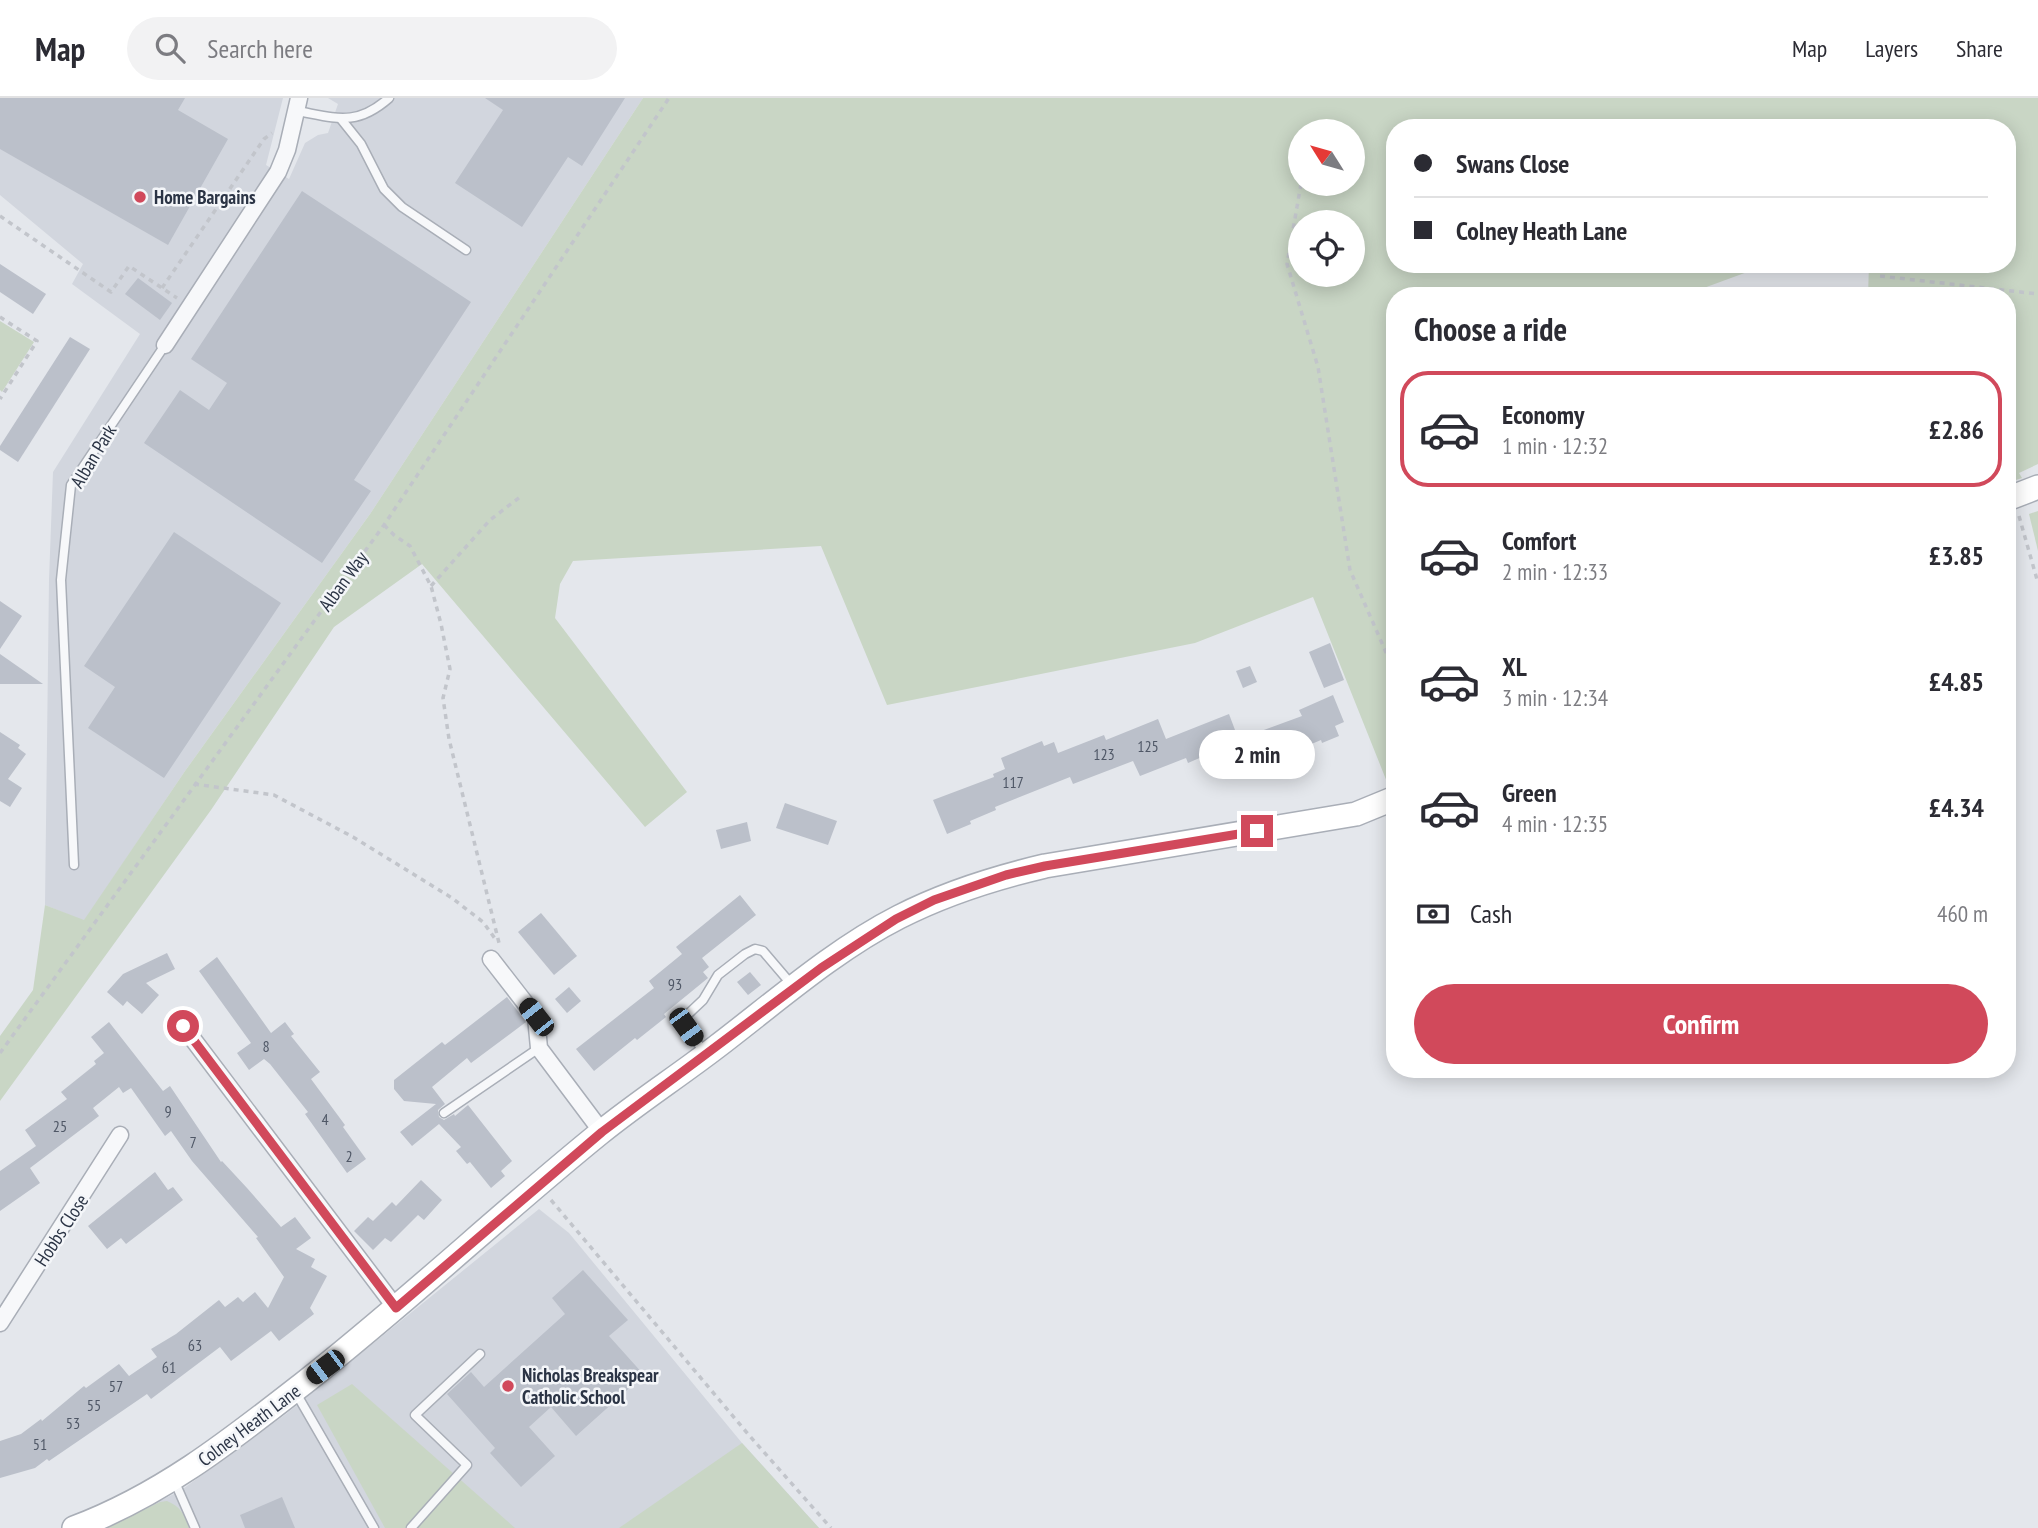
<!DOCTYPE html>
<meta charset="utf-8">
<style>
:root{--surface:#fff;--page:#f2f2f3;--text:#2b2b33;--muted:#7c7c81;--line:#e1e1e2;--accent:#d1495b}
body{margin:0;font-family:"PT Sans Narrow",sans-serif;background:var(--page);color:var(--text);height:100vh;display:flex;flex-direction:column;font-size:26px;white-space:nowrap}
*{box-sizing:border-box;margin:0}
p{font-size:23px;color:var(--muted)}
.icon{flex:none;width:38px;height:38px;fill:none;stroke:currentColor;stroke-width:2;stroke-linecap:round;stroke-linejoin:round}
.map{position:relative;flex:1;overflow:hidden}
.side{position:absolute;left:1386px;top:189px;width:630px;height:791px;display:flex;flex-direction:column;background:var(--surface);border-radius:28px;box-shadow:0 4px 18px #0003}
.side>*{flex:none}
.hud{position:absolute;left:1386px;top:21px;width:630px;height:154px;border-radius:28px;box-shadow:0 4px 18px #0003;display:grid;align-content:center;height:154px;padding:0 28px;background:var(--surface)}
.needle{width:46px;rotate:307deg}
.controls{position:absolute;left:1288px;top:21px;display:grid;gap:14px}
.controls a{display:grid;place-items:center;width:77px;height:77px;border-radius:50%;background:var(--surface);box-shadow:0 4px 18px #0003;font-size:35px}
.end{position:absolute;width:32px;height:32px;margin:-16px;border:9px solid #d1495b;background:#fff;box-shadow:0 0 0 4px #fff}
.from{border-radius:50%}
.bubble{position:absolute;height:49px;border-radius:24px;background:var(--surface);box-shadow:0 4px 18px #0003;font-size:23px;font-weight:600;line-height:49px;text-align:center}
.car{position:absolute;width:21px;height:42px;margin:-21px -10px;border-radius:9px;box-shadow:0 0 5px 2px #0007;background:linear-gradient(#222 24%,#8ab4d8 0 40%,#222 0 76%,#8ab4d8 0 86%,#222 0)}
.hud b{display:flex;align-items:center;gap:24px;height:66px;font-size:26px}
.hud b+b{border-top:2px solid var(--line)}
.hud i{width:18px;height:18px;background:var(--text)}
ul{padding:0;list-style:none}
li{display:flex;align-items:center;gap:21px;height:116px;margin:0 14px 10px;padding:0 14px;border:4px solid transparent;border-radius:28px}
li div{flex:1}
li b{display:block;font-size:26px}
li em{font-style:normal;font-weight:600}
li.current{border-color:var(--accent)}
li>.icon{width:63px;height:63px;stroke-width:1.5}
h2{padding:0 28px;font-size:32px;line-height:84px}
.pay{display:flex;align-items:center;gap:18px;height:77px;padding:0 28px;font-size:26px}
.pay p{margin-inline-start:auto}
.button{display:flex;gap:14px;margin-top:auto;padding:14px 28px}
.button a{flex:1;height:80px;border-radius:42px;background:var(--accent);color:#fff;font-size:28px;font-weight:600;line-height:80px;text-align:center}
header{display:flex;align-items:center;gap:42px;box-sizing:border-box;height:98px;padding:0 35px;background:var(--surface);border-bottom:2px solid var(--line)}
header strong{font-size:33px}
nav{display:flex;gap:38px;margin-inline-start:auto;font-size:24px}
.search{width:490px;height:63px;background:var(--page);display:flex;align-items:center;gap:18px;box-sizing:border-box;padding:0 24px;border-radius:38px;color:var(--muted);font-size:26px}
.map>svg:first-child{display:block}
</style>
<header>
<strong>Map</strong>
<div class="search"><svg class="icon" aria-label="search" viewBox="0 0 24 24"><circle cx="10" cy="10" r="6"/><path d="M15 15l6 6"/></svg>Search here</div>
<nav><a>Map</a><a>Layers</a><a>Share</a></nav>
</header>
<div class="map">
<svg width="2038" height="1430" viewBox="0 0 2038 1430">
<rect width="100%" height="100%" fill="#e4e7ec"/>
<g fill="#d2d6de">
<polygon points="0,0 283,0 266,67 289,81 305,45 318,37 328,35 338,6 328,0 643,0 370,416 185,673 84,823 45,807 49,482 53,374 140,236 72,186 83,166 0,97"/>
<polygon points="539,1111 569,1135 742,1345 819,1430 104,1430 180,1393 286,1316"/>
</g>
<g fill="#c9d6c5" fill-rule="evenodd">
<path d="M 643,0 L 2038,0 L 2038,366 L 2019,375 L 2022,380 L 2007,385 L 2007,353 L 2011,359 L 2007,351 L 2007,198 L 1868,198 L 1869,166 L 2007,166 L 2007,30 L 1395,30 L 1395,166 L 1769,166 L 1682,198 L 1395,198 L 1395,467 L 1392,468 L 1395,476 L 1395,686 L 1389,689 L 1313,499 L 1195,545 L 887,607 L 821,448 L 573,463 L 560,486 L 555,520 L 687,694 L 645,729 L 422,466 L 334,529 L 211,712 L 0,1003 L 0,938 L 33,892 L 45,807 L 84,822 L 185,673 L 370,416 ZM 1300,33 L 1353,33 L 1353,86 L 1300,86 ZM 1300,124 L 1353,124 L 1353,177 L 1300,177 Z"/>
<polygon points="0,223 34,244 2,294 0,292"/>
<polygon points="2038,413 2038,453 2029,416"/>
<polygon points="352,1286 515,1430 385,1430 317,1307"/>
<polygon points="742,1345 819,1430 619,1430"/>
<path d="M 167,1403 C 181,1409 184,1416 189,1430 L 106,1430 L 160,1404 Z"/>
</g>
<g fill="#bbc0ca">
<polygon points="0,0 185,0 178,12 228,41 168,147 0,51"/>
<polygon points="485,0 625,0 582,68 568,59 522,129 455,85 503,12"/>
<polygon points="302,93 471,204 354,382 371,393 322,465 144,345 180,292 209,312 227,285 191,261"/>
<polygon points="0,166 46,196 33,216 0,194"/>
<polygon points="138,180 172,205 160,222 125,196"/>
<polygon points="70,239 90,251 18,364 0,352 0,348"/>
<polygon points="174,434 281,505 164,680 88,630 115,589 84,568"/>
<polygon points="0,503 22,518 0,551"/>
<polygon points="1330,545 1344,582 1324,590 1309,554"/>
<polygon points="0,556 43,586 0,586"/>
<polygon points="1250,568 1257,584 1243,590 1236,573"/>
<polygon points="1333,597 1344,624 1335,628 1339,638 1322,645 1321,642 1302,650 1301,646 1263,662 1253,636 1302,618 1299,612"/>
<polygon points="1229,616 1241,648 1213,659 1211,655 1188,665 1186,660 1140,678 1133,663 1073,686 1070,679 995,709 996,712 970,723 971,726 947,736 933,702 994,679 993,676 1005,671 1001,660 1042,643 1044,648 1054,644 1058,655 1104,637 1106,642 1158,621 1166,641"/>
<polygon points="0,634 20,647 18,650 26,656 8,681 22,690 10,709 0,703"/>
<polygon points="785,705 837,723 828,747 776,730"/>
<polygon points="747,724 751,743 721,751 716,732"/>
<polygon points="740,797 756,817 702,860 709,869 703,874 708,880 664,916 666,919 637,942 635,940 594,973 576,951 654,890 649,883 682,856 676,849"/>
<polygon points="541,815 577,858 554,877 518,834"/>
<polygon points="167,855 175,871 146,885 159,897 142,916 127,903 123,908 107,894 123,876"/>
<polygon points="217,859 271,935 285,924 294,936 291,938 320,974 311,981 345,1027 343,1029 366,1061 347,1075 305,1016 308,1014 270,966 264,961 249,972 237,955 251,945 199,873"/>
<polygon points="750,874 761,887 748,897 737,884"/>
<polygon points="569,889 581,903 567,915 555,901"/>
<polygon points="507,899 526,924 471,965 467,960 432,989 445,1006 438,1012 439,1019 444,1022 454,1016 455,1018 468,1007 512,1063 501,1073 505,1078 491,1090 470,1064 467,1066 456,1053 461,1049 439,1026 412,1048 400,1034 436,1006 404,1003 394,991 394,982 442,944 445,947"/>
<polygon points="109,924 163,993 170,988 221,1064 222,1063 247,1090 281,1129 295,1119 311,1140 296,1151 315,1161 311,1169 327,1178 310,1210 314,1216 279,1243 271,1233 231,1263 220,1249 151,1301 147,1296 49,1363 47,1361 35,1370 0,1380 0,1343 21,1336 41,1321 42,1323 84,1288 86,1290 119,1266 129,1278 157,1259 151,1251 176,1236 219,1202 225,1209 238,1199 243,1204 255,1194 268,1210 284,1179 256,1140 258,1139 192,1063 171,1033 165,1038 131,990 123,995 119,989 93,1010 99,1018 30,1070 40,1085 0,1113 0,1073 36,1048 25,1032 67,1001 61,994 96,966 94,963 104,955 91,939"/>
<polygon points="155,1074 168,1092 173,1089 183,1102 126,1146 121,1140 107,1151 88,1128"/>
<polygon points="421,1082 442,1102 424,1122 418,1117 391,1144 385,1140 373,1152 354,1133 368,1119 373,1123 392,1104 396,1108"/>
<polygon points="583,1172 628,1222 609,1238 644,1277 576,1338 551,1309 529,1329 555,1358 521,1389 490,1355 495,1350 447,1296 471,1274 484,1289 565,1216 552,1200"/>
<polygon points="282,1399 295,1430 245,1430 240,1417"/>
</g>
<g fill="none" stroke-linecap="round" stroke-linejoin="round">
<defs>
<g id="lane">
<path d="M 297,13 C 336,20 356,29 389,0"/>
<polyline points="341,21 361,46 384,91 402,109 466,152"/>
<polyline points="74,767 61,482 71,387 165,247"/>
<polyline points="704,954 686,929 685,919 703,902 718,877 745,856 755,851 763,853 792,887"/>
<polyline points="444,1015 539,950"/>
<polyline points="296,1295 374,1430"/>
<polyline points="174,1382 195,1430"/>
<polyline points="411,1430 467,1367 415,1317 480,1256"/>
</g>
<g id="street">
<polyline points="165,247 278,74 287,52 299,0"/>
<polyline points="491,861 536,919 539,950 602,1034"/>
<polyline points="183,928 396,1210"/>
<polyline points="0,1225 120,1037"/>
</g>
<g id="secondary">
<polyline points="2007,401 2038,389"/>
<path d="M 74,1430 C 162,1397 231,1342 304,1285 C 406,1205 500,1116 600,1035 C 637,1005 677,979 715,950 C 773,906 834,852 899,819 C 946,795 994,780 1045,768 L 1356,716 L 1395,700"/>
</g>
</defs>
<use href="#lane" stroke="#a9aeb7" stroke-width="11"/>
<use href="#street" stroke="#a9aeb7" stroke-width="19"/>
<use href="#secondary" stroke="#a9aeb7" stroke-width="26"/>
<g stroke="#c2c5cb" stroke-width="3.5" stroke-dasharray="5 5" stroke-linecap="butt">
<polyline points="1301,86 1287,166 1318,269 1350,472 1395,575"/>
<polyline points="0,118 111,194 129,168 177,200"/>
<polyline points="1880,178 2038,196"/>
<polyline points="162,190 264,41 272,35"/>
<polyline points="0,219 37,243 0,301"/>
<polyline points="2019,418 2038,485"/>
<polyline points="384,427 394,437 410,448 431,488 441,526 450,571 443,600 449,641 499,845"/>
<polyline points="431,488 490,422 520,399"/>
<polyline points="194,686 274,697 353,739 452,800 483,824 496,842"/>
<polyline points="0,955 384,427 669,0"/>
<polyline points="551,1102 748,1336 831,1430"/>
</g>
<use href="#lane" stroke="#f7f8fa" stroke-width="8"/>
<use href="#street" stroke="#f7f8fa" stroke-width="16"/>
<use href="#secondary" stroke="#fff" stroke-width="23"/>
</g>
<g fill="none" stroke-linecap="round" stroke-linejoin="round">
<polyline stroke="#d1495b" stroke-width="9" points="183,928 396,1210 602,1034 821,870 896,821 934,802 1006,777 1045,768 1257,733"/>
</g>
<g fill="#d1495b" stroke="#f4f6f9" stroke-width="2.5">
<circle cx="140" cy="99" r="7"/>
<circle cx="508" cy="1288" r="7"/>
</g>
<g text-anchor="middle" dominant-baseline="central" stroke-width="5" stroke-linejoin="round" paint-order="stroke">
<g font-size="16" fill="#4f5766">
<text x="1148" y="648">125</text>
<text x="1104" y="656">123</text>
<text x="1013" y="684">117</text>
<text x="675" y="886">93</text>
<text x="266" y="948">8</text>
<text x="168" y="1013">9</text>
<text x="325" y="1021">4</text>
<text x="60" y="1028">25</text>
<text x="193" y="1044">7</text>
<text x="349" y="1058">2</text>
<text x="195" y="1247">63</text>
<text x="169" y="1269">61</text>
<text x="116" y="1288">57</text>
<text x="94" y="1307">55</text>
<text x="73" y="1325">53</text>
<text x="40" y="1346">51</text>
</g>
<g font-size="19" font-weight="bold" fill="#2b3445" stroke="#f4f6f9" text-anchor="start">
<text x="154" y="99">Home Bargains</text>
<text x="522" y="1277">Nicholas Breakspear<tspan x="522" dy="22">Catholic School</tspan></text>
</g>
<g font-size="19" fill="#2b3445" stroke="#f4f6f9">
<text transform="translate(93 358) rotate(-59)">Alban Park</text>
<text transform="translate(343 483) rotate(-54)">Alban Way</text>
<text transform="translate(61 1132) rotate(-57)">Hobbs Close</text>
<text transform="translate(249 1327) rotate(-37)">Colney Heath Lane</text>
</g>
</g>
</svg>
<div class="controls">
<a><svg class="needle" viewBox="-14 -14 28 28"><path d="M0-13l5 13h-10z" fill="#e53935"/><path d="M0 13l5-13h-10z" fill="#7c7c81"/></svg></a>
<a><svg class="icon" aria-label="locate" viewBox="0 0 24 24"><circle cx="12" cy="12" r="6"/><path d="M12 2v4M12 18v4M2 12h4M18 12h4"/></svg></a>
</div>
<i class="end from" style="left:183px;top:928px"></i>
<i class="end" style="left:1257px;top:733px"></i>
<div class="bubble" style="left:1199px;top:632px;width:116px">2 min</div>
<i class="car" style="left:536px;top:919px;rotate:322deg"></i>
<i class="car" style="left:686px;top:929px;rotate:144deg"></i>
<i class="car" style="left:325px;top:1269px;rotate:233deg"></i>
<div class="hud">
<b><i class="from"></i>Swans Close</b>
<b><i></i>Colney Heath Lane</b>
</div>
<section class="side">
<h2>Choose a ride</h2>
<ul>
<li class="current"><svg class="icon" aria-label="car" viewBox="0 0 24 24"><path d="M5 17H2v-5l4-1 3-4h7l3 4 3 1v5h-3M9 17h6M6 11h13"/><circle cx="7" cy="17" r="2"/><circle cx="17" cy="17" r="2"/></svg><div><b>Economy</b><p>1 min · 12:32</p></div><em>£2.86</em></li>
<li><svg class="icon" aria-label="car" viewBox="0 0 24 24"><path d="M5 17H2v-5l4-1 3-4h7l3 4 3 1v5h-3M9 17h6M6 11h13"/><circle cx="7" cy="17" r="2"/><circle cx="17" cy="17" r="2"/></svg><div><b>Comfort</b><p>2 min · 12:33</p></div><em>£3.85</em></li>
<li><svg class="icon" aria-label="car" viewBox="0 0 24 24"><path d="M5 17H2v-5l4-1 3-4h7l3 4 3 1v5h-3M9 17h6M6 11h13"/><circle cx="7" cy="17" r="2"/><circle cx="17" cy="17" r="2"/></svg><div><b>XL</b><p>3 min · 12:34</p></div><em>£4.85</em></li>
<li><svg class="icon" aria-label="car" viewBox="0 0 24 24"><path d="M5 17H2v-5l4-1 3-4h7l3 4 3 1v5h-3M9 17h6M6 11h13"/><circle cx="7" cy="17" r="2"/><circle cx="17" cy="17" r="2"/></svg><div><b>Green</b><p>4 min · 12:35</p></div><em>£4.34</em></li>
</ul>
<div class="pay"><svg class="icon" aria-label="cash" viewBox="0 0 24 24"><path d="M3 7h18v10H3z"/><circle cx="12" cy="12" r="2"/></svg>Cash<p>460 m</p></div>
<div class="button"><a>Confirm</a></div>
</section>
</div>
